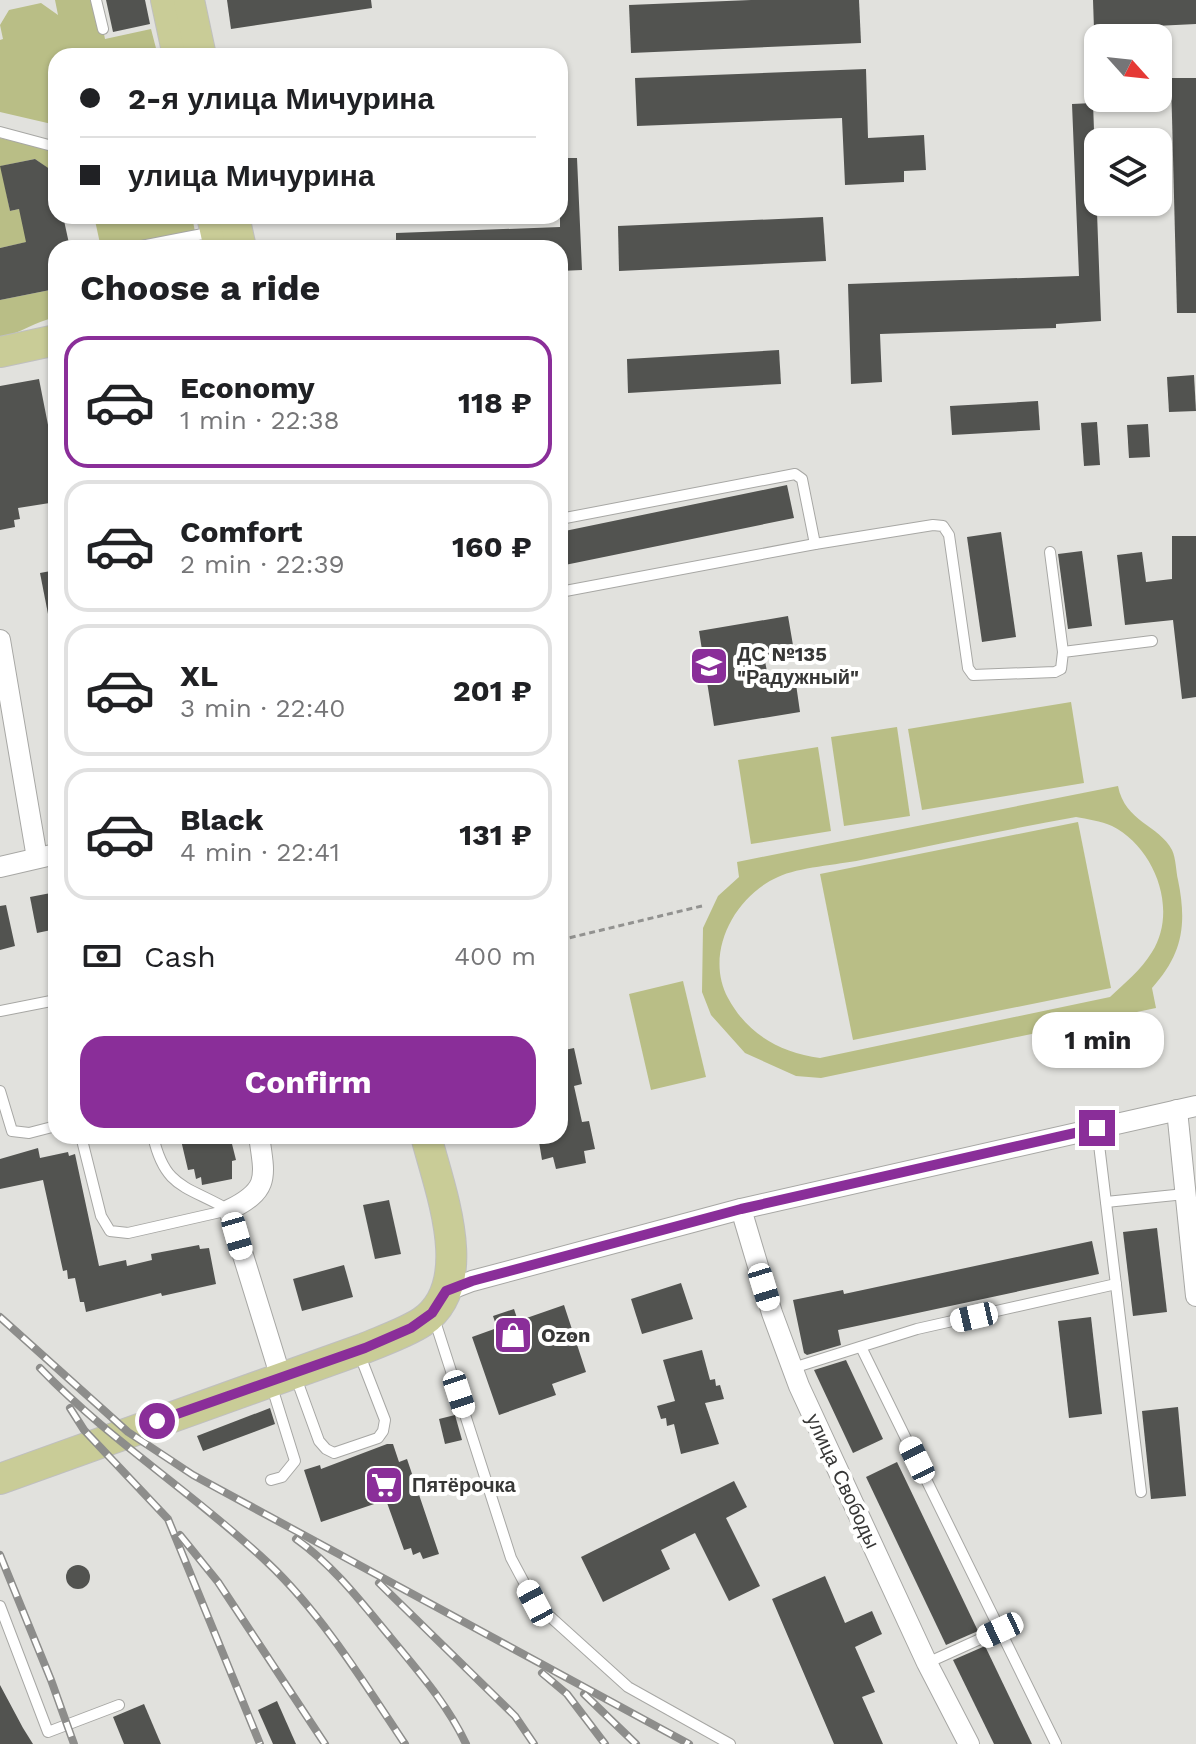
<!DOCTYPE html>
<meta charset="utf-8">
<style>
:root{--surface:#fff;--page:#f2f2f2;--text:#202124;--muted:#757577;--line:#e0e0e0;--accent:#8a2e99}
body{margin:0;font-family:"Work Sans",sans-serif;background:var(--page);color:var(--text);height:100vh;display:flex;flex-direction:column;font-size:30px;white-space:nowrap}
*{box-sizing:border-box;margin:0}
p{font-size:26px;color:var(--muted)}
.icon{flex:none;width:44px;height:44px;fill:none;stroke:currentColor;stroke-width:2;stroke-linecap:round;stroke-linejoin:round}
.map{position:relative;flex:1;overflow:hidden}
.panel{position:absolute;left:48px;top:240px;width:520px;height:904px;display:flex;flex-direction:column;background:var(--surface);border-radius:24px;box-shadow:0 2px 6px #0004}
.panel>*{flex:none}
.hud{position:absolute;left:48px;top:48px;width:520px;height:176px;border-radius:24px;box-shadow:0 2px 6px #0004;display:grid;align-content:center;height:176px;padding:0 32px;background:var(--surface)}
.needle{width:52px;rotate:117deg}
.controls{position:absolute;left:1084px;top:24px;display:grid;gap:16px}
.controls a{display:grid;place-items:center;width:88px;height:88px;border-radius:16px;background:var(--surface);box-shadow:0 2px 6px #0004;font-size:40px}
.end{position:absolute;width:36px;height:36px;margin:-18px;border:10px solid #8a2e99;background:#fff;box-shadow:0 0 0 4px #fff}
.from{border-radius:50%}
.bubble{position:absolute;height:56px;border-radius:24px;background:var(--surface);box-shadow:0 2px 6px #0004;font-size:26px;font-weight:700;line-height:56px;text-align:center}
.car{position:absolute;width:24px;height:48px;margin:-24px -12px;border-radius:10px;box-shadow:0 0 6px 2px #0007;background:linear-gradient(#fff 24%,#345 0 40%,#fff 0 76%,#345 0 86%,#fff 0)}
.hud b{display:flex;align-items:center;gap:28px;height:76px;font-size:30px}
.hud b+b{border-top:2px solid var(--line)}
.hud i{width:20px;height:20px;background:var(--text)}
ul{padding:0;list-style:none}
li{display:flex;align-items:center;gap:24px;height:132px;margin:0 16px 12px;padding:0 16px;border:4px solid var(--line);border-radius:24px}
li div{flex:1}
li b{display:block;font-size:30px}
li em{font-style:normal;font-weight:700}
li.current{border-color:var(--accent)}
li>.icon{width:72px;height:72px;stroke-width:1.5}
h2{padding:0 32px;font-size:36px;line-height:96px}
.pay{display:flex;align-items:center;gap:20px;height:88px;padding:0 32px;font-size:30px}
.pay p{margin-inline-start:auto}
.primary-button{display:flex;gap:16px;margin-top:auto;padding:16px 32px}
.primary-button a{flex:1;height:92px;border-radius:24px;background:var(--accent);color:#fff;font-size:32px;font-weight:700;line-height:92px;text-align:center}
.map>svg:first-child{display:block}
</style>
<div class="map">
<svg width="1196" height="1744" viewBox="0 0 1196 1744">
<rect width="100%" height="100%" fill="#e1e1dd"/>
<g fill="#b9be86" fill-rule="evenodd">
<polygon points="55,0 97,0 105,39 151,29 158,56 56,56 56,125 0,112 0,40 3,39 0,25 9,10 41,3 58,15"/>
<polygon points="0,138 56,151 56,183 53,172 35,159 1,166 10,211 19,209 36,240 0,248"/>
<polygon points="94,216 192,216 198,248 101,248"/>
<path d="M 56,281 L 56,317 C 34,322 21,333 0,338 L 0,300 L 50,290 Z"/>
<polygon points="1071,702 1084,783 922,810 908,729"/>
<polygon points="897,727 910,816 844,826 831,737"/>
<polygon points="818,747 831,831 751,844 738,760"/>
<path d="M 1118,786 C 1125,822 1159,825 1172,850 C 1176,858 1176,872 1178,880 C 1187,924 1183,954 1152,988 L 1156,1008 L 821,1078 L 796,1076 L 745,1053 L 711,1015 L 702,992 L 703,928 L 718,896 L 739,877 L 737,862 ZM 1076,817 C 1087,819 1101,821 1112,826 C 1154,847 1179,909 1152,952 C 1141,970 1125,983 1110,997 L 820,1058 C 780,1052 748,1035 728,998 C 704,954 734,896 778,877 C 799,867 837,865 861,860 C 933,845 1004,830 1076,817 Z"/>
<polygon points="1078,822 1111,988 853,1040 820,874"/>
<polygon points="683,981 706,1077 651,1090 629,994"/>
</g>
<g fill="#525350">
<polygon points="106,0 145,0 150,24 113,32"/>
<polygon points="227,0 371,0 372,8 231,29"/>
<polygon points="751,0 859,0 861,43 631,53 629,5"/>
<polygon points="1093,0 1196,0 1196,24 1094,29"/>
<polygon points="866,69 868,138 924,135 926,170 904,171 904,182 845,185 842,118 637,126 635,78"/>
<polygon points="1171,78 1196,78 1196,313 1177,313"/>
<polygon points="1093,103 1101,321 1056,324 1056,328 880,334 882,382 851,384 848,284 1079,276 1072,104"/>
<polygon points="560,158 577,158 582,270 560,271 560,248 396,248 396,233 560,227"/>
<polygon points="35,159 54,172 56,216 63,216 70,248 56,248 56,278 50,290 0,300 0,248 26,242 19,209 10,211 0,166"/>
<polygon points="823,217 826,261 619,271 618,226"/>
<polygon points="779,350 781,384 628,393 627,359"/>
<polygon points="1194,375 1196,411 1169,412 1167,377"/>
<polygon points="39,379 49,430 56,429 56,502 18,508 20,519 14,520 15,527 0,530 0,386"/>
<polygon points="1038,401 1040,430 952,435 950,406"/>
<polygon points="1097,422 1100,465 1084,466 1081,423"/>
<polygon points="1148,424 1150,457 1129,458 1127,425"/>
<polygon points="787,485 794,518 560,566 560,532"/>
<polygon points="1001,532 1016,637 982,642 967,537"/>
<polygon points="1172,536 1196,536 1196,697 1182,699 1173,620 1125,625 1117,555 1142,552 1146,582 1172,579"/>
<polygon points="1082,551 1092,626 1068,629 1058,554"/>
<polygon points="56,570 56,619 49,619 40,573"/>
<polygon points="788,616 794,651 764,656 769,682 795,677 800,712 714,726 699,631"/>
<polygon points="56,892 56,929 37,933 30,897"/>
<polygon points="6,905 15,946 0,950 0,906"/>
<polygon points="574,1048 582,1084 574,1086 582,1122 589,1121 595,1149 584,1151 586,1163 556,1169 553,1157 542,1160 538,1136 560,1136 560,1051"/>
<polygon points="180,1136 230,1136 236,1160 232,1161 232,1179 202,1185 201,1177 196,1179 194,1169 188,1170"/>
<polygon points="38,1148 40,1158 68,1152 69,1156 75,1154 99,1266 126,1260 127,1266 152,1260 151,1254 199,1245 200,1249 209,1248 216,1284 162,1296 161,1293 86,1312 84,1302 80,1302 75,1278 68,1279 67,1270 63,1271 43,1180 0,1189 0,1159"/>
<polygon points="389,1200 401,1254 375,1259 363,1205"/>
<polygon points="1157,1228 1167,1312 1133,1316 1123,1232"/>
<polygon points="1092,1241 1099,1274 838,1330 841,1345 807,1355 804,1353 793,1300 843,1290 844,1294"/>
<polygon points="344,1265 353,1297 302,1311 293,1279"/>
<polygon points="681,1283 693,1319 642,1334 631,1299"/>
<polygon points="564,1305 586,1372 552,1384 556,1395 499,1415 472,1337 497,1328 493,1316 514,1309 518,1321"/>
<polygon points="1091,1317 1102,1414 1069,1418 1058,1321"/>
<polygon points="702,1350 710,1380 715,1379 716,1386 720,1385 724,1399 705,1403 719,1444 681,1454 674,1424 667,1426 666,1418 661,1419 657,1406 675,1401 663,1360"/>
<polygon points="846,1360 883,1439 853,1453 814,1370"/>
<polygon points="1178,1407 1186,1496 1151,1499 1142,1411"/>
<polygon points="270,1408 275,1424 203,1451 197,1436"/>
<polygon points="455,1415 462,1440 445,1444 439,1419"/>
<polygon points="387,1444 393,1444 399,1462 407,1459 439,1554 423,1559 420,1552 413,1555 411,1548 404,1550 386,1500 321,1522 304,1470 320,1465 321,1469"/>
<polygon points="897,1462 978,1631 946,1645 866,1477"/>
<polygon points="734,1481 747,1507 726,1518 760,1586 729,1601 695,1533 661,1550 670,1569 603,1602 581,1557"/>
<circle cx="78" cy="1577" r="12"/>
<polygon points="825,1576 845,1623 872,1611 882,1634 855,1647 875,1692 862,1697 883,1744 834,1744 772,1599"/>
<polygon points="985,1646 1032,1744 994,1744 953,1660"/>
<polygon points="0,1685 23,1728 33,1744 0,1744"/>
<polygon points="277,1701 296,1744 273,1744 258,1710"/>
<polygon points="144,1704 161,1744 124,1744 113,1717"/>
</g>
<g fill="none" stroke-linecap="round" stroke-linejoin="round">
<defs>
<g id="service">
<polyline points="96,0 103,29"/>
<polyline points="0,132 56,147"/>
<polyline points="131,248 213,232"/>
<polyline points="560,519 795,474 802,479 815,544"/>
<polyline points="1050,552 1063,652"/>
<polyline points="560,592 815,544 933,525 943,526 949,535 968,668 973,675 1055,672 1061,669 1063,652 1152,641"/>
<polyline points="0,1011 56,1000"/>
<polyline points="0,1091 12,1131 29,1133 56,1126"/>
<polyline points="1097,1128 1141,1492"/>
<polyline points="81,1136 101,1216 110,1231 128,1233 229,1210"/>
<path d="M 153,1136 C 165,1189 186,1185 229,1210"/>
<polyline points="1106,1202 1185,1194"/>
<polyline points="434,1318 511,1558 535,1603 628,1687 730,1744"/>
<polyline points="861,1347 1056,1744"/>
<polyline points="793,1368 917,1329 1116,1284"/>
<polyline points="295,1375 319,1441 326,1449 334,1453 378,1438 383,1431 385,1420 359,1353"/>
<polyline points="271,1384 295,1461 282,1477 271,1480"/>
<polyline points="0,1606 48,1732 119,1705"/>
<polyline points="927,1663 1000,1630"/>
</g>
<g id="minor">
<polyline points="0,640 37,858"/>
<polyline points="0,867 56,854"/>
<polyline points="1177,1110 1196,1296"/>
<path d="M 259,1136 C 265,1177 270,1190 229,1210 L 281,1378"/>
<polyline points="741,1209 772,1313 799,1386 927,1663 969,1744"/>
<polyline points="446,1291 472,1281 741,1209 1196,1106"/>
</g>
<g id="primary">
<polyline points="166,0 178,56"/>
<polyline points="189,0 201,56"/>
<polyline points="212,216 219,248"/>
<polyline points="234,216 241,248"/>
<polyline points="0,352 56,340"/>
<path d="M 0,1479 L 365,1348 C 384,1340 405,1333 422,1322 C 478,1284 439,1188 426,1136"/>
</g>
</defs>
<use href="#service" stroke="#a7a7a4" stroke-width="12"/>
<use href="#minor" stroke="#a7a7a4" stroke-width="22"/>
<use href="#primary" stroke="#bfbfbf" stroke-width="32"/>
<polyline stroke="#929290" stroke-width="3" stroke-dasharray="6 4" stroke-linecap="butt" points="560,940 702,906"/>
<use href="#service" stroke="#fff" stroke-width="10"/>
<use href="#minor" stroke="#fff" stroke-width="20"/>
<use href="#primary" stroke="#c9cc97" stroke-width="30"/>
<defs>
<g id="rail">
<polyline points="0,1317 128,1432 193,1475 689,1744"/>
<path d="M 40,1368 C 110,1441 195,1494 268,1563 C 321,1613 365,1684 405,1744"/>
<polyline points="70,1408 84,1430 168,1519 260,1744"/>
<polyline points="180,1535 218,1582 325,1744"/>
<path d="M 296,1539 C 334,1566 361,1602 391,1638 C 418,1671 448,1705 466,1744"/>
<polyline points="0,1555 51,1680 74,1744"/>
<polyline points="379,1583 515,1716 534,1744"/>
<polyline points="542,1673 567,1694 605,1744"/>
<polyline points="584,1694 636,1744"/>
</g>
</defs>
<use href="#rail" stroke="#8d8d8b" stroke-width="8"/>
<use href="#rail" stroke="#fffffe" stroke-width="5" stroke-dasharray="15" stroke-linecap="butt"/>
</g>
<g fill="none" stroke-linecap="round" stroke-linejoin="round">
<polyline stroke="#8a2e99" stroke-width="10" points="157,1421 365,1348 411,1328 432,1313 446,1291 472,1281 741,1209 1097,1128"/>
</g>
<defs>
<symbol id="school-square" viewBox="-11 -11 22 22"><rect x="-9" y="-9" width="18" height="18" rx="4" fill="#8a2e99" stroke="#fffffe"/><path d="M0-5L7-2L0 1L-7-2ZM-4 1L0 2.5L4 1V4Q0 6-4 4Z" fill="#fff"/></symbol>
<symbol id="shop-square" viewBox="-11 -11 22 22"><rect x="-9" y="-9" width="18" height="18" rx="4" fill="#8a2e99" stroke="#fffffe"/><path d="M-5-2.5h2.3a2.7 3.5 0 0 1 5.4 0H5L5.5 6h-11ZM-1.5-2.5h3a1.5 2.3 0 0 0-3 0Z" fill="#fff"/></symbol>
<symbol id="supermarket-square" viewBox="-11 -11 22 22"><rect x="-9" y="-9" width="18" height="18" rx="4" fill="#8a2e99" stroke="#fffffe"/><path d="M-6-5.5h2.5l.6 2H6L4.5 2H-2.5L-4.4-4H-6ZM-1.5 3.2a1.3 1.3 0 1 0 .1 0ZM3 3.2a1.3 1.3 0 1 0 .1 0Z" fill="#fff"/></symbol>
</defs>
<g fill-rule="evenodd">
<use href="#school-square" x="687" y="644" width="44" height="44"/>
<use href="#shop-square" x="491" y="1313" width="44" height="44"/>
<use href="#supermarket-square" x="362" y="1463" width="44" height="44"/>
</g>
<g text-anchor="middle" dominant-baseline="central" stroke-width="8" stroke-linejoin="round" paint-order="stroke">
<g font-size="20" font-weight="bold" fill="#373736" stroke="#fffffe" text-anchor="start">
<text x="737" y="654">ДС №135<tspan x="737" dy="23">"Радужный"</tspan></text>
<text x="541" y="1335">Ozon</text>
<text x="412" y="1485">Пятёрочка</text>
</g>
<g font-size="20" fill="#373736" stroke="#fffffe">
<text transform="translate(843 1481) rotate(65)">улица Свободы</text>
</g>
</g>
</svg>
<div class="controls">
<a><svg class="needle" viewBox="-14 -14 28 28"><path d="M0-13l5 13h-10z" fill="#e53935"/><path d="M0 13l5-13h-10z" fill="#757577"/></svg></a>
<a><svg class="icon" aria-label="layers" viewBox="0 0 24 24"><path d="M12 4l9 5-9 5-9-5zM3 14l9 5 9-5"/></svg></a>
</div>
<i class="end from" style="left:157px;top:1421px"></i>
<i class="end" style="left:1097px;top:1128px"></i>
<div class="bubble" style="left:1032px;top:1012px;width:132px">1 min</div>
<i class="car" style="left:237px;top:1236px;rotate:164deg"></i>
<i class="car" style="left:764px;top:1287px;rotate:163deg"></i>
<i class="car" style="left:974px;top:1317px;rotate:257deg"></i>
<i class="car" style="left:459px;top:1394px;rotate:162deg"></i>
<i class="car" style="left:917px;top:1460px;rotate:334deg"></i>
<i class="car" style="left:535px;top:1603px;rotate:332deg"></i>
<i class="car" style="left:1000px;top:1630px;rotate:245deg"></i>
<div class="hud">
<b><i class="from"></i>2-я улица Мичурина</b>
<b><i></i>улица Мичурина</b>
</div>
<section class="panel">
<h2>Choose a ride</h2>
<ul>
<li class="current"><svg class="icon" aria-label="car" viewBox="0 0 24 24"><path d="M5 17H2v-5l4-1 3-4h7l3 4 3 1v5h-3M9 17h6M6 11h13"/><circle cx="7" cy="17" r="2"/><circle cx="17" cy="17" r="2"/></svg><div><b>Economy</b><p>1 min · 22:38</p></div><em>118 ₽</em></li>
<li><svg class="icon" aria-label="car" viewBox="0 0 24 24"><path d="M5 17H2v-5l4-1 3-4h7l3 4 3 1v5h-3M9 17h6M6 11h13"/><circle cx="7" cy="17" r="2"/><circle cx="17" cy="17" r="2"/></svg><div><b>Comfort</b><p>2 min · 22:39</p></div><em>160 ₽</em></li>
<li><svg class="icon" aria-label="car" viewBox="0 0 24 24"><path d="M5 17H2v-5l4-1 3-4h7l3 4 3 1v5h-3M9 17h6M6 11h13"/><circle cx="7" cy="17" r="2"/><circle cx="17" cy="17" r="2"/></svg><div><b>XL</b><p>3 min · 22:40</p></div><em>201 ₽</em></li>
<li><svg class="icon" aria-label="car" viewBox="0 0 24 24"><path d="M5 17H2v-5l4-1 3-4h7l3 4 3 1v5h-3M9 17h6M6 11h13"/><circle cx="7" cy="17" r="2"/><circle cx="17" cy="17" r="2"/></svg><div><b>Black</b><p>4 min · 22:41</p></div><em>131 ₽</em></li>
</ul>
<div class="pay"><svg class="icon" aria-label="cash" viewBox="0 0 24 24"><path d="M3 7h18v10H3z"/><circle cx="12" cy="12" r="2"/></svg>Cash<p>400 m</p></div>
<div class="primary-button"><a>Confirm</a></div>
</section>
</div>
